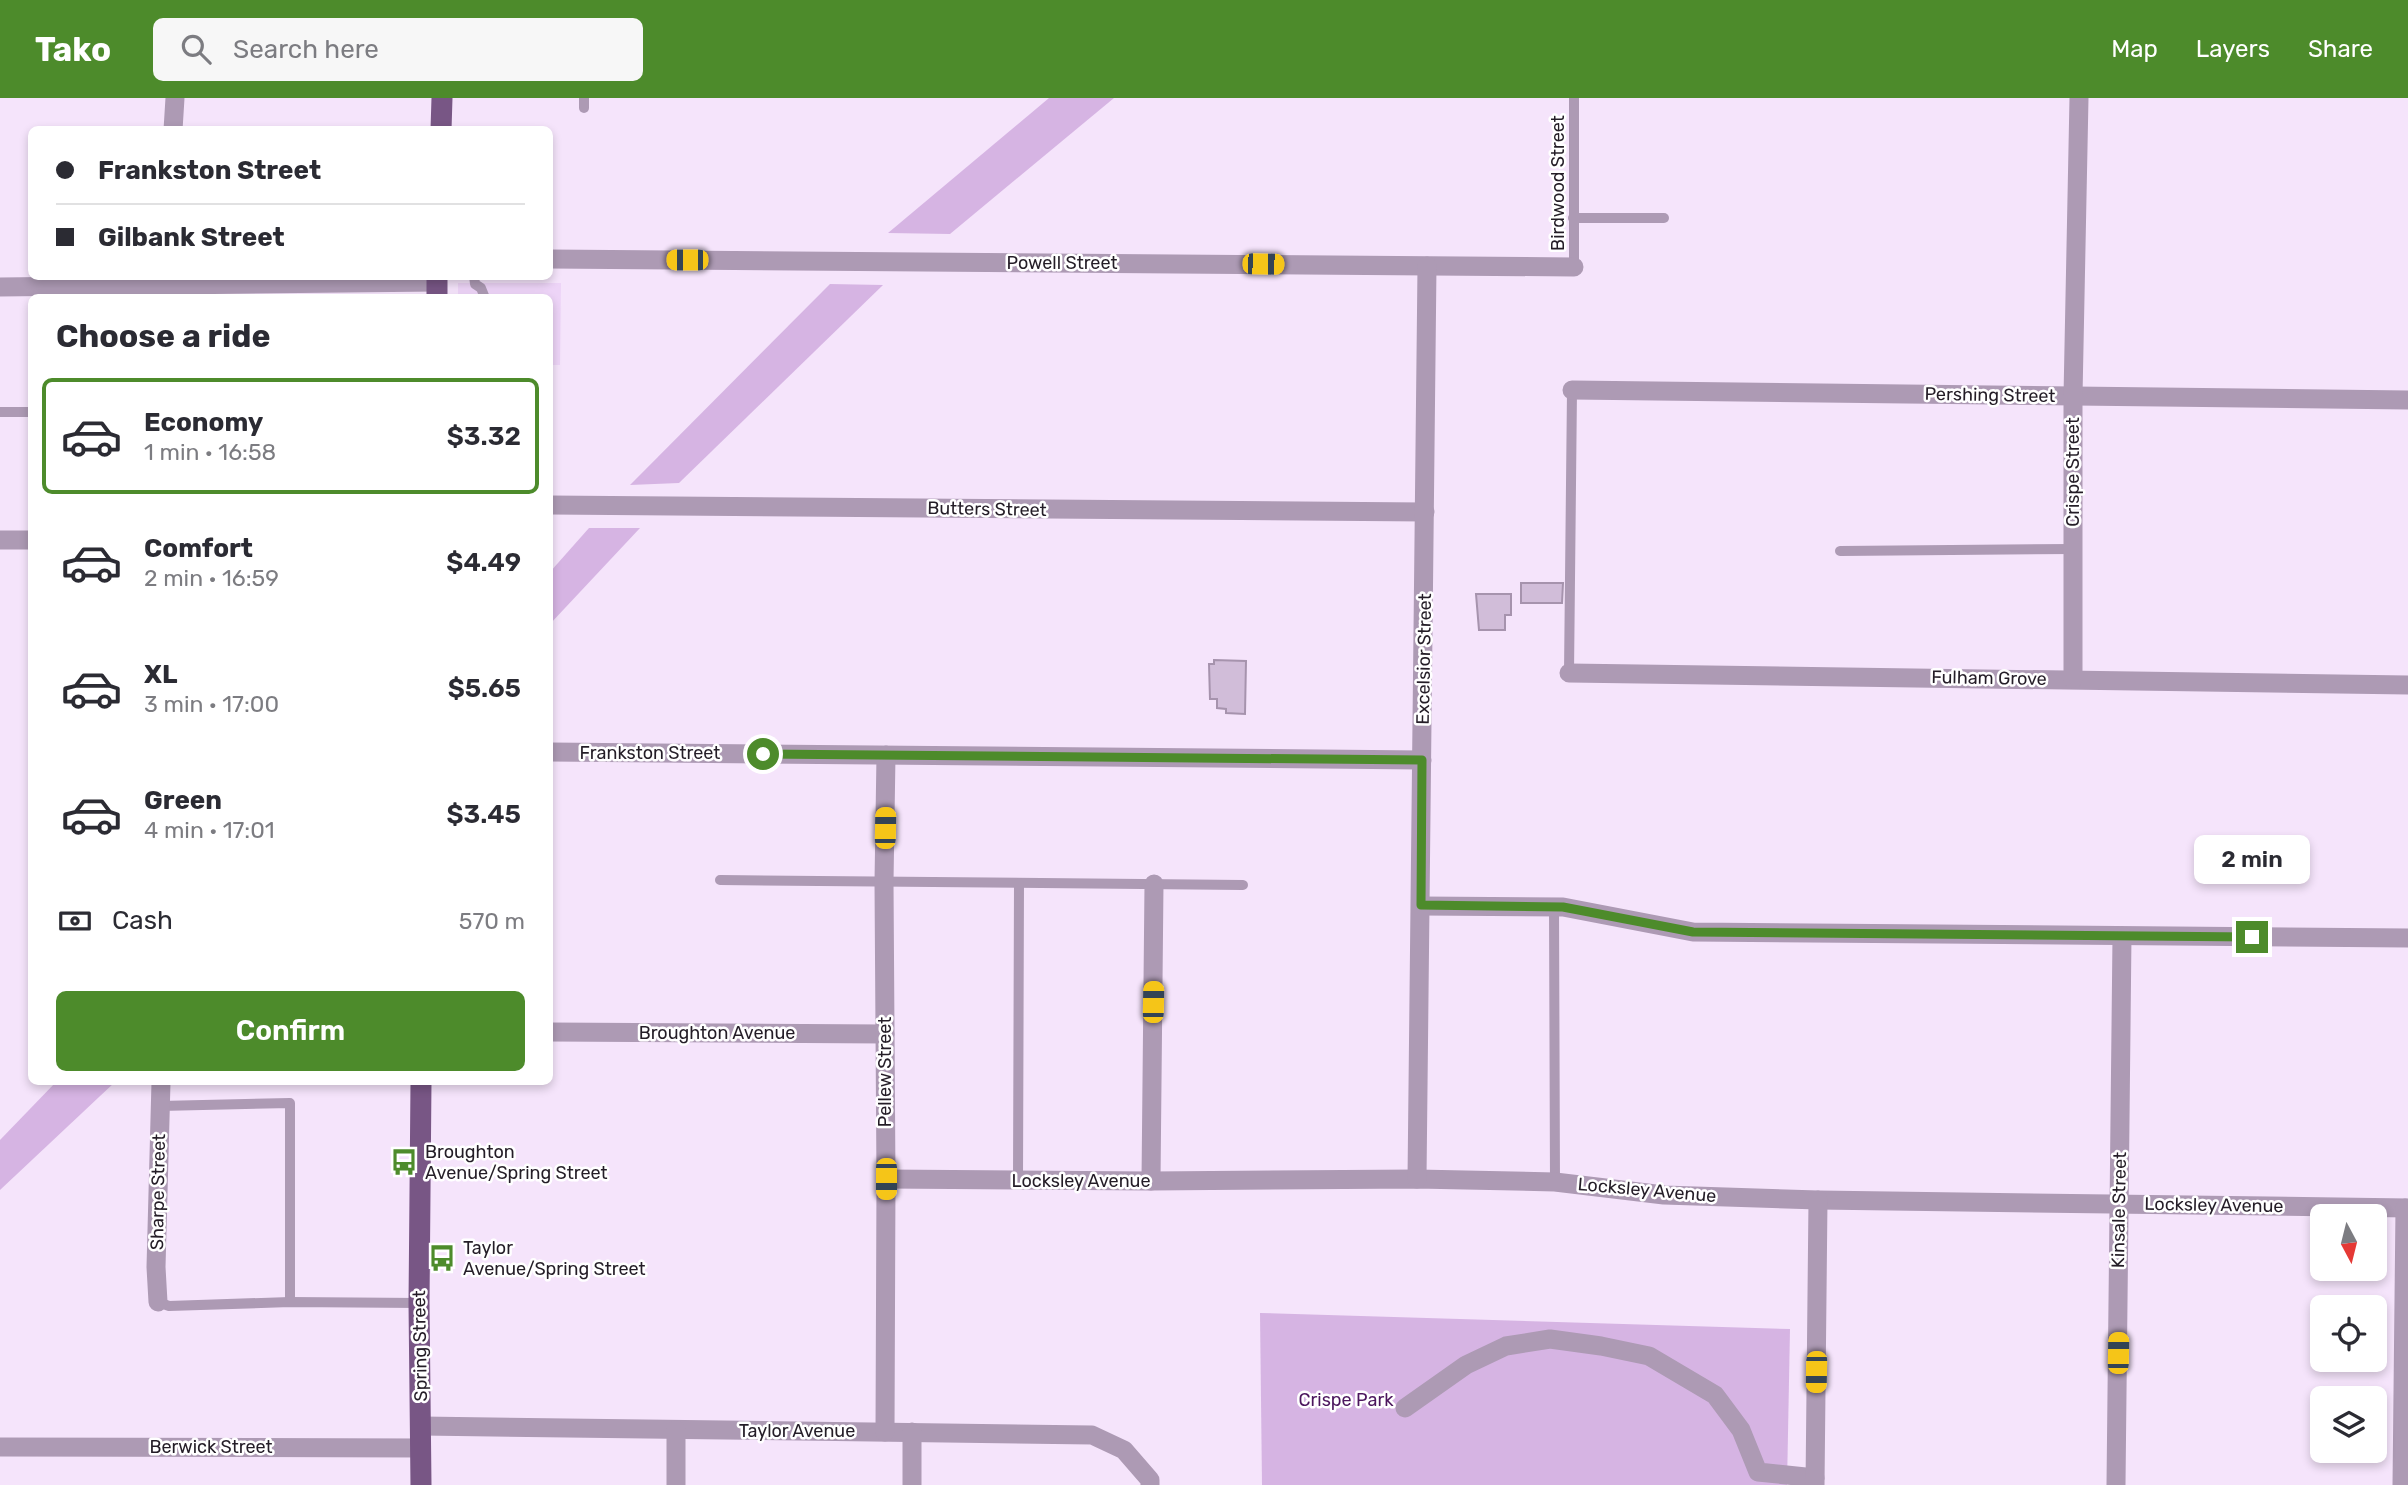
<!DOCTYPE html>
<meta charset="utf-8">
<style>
:root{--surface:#fff;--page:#f7f7f7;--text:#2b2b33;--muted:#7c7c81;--line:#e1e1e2;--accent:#4d8b2b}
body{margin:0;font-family:Rubik,sans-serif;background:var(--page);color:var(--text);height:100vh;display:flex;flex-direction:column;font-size:26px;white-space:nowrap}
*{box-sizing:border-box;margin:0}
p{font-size:23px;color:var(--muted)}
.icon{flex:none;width:38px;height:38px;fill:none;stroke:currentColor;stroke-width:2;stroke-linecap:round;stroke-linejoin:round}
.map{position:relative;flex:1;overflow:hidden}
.sheet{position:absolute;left:28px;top:196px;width:525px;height:791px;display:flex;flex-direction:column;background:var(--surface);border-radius:10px;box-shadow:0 4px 10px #0003}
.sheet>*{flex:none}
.hud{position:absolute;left:28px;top:28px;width:525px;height:154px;border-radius:10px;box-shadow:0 4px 10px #0003;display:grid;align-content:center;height:154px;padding:0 28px;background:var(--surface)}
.needle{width:46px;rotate:173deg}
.controls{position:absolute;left:2310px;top:1106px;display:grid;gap:14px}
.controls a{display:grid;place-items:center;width:77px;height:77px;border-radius:10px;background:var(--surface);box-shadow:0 4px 10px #0003;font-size:35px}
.end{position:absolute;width:32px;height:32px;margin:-16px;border:9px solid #4d8b2b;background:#fff;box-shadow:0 0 0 4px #fff}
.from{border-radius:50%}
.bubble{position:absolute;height:49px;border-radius:10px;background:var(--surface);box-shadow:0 4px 10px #0003;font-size:23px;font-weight:600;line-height:49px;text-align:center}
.car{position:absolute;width:21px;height:42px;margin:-21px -10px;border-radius:9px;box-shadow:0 0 5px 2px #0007;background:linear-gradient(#f5c518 24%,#345 0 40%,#f5c518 0 76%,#345 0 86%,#f5c518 0)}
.hud b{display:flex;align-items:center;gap:24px;height:66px;font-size:26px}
.hud b+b{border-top:2px solid var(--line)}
.hud i{width:18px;height:18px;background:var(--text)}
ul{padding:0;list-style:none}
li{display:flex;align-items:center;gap:21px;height:116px;margin:0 14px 10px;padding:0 14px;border:4px solid transparent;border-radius:10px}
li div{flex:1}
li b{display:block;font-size:26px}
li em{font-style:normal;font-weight:600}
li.current{border-color:var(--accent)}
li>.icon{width:63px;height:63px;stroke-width:1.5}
h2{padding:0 28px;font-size:32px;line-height:84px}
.pay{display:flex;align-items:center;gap:18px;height:77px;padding:0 28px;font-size:26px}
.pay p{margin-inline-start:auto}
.primary-button{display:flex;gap:14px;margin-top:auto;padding:14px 28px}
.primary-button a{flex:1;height:80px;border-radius:10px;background:var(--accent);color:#fff;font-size:28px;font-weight:600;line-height:80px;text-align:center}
header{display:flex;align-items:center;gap:42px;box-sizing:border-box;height:98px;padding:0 35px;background:var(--accent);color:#fff}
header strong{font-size:33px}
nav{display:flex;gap:38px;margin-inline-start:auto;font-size:24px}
.search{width:490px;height:63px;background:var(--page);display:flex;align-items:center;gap:18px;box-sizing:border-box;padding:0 24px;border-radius:10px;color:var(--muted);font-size:26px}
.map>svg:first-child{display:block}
</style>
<header>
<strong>Tako</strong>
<div class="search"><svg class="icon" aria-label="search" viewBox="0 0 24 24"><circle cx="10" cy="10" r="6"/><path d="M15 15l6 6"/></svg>Search here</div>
<nav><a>Map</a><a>Layers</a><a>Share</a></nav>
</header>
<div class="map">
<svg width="2408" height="1387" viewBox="0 0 2408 1387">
<rect width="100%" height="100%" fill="#f5e4fb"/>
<polygon fill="#edd4f7" points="458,185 561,185 560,267 550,267 550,200 458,200"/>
<g fill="#d6b4e3">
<polygon points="1049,0 1114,0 950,136 888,135"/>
<polygon points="830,186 883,187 679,385 630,387"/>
<polygon points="589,430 640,430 550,526 550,474"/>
<polygon points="56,984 115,984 0,1092 0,1042"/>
<polygon points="1260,1215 1790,1231 1787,1387 1262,1387"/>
</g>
<g fill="#d1bdd9" stroke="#a693ad" stroke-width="2">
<polygon points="1521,485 1563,485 1562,505 1521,505"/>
<polygon points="1476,496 1511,496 1511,517 1505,517 1505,532 1479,532"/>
<polygon points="1214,562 1246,563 1245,616 1226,615 1226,611 1217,610 1217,601 1210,601 1209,566 1214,566"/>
</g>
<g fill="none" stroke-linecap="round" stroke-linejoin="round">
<g stroke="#ad9ab4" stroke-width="10">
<polyline points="584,10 584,0"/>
<polyline points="1573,120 1664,120"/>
<polyline points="1574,169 1574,0"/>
<polyline points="474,178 475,186 481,190 485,200"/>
<polyline points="0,314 32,314"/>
<polyline points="1840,453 2073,451"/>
<polyline points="1569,575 1572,292"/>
<polyline points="720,782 1243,787"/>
<polyline points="1554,809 1555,1084"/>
<polyline points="160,1008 290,1005 290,1204"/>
<polyline points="1018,1082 1019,785"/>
<polyline points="158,1204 169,1208 290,1204 419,1205"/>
</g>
<g stroke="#ad9ab4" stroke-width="19">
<polyline points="173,32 175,0"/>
<polyline points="550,161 1574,169"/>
<polyline points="0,189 437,184"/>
<polyline points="1572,292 2408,302"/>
<polyline points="550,407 1425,414"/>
<polyline points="0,442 32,442"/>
<polyline points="1569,575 2408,587"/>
<polyline points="2073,581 2073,298 2079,0"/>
<polyline points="550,654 1422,662"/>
<polyline points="1421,808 1563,809 1693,834 2408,840"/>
<polyline points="550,934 885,936"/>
<polyline points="886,1081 1151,1083 1417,1081 1555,1084 1664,1097 1818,1102 2408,1110"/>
<polyline points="1417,1081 1427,168"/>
<polyline points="1151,1083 1154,786"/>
<polyline points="158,1204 156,1169 161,984"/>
<polyline points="1405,1310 1466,1267 1506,1248 1550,1241 1601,1248 1649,1258 1715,1297 1741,1332 1758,1374 1815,1380"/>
<polyline points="422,1328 1092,1337 1124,1352 1150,1382 1150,1387"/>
<polyline points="676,1332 676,1387"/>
<polyline points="885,1334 886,1081 884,784 886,657"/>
<polyline points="0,1349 421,1350"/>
<polyline points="912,1387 912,1334"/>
<polyline points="1815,1387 1818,1102"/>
<polyline points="2116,1387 2122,838"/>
<polyline points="2402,1387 2405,1110"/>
</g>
<g stroke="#785685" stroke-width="21">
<polyline points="441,32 442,0"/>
<polyline points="437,200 437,178"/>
<polyline points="421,1387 419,1205 421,984"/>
</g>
</g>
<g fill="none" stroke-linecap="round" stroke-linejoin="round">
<polyline stroke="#4d8b2b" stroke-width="9" points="763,656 1422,662 1421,807 1563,809 1693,834 2252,839"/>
</g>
<defs>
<symbol id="bus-bare" viewBox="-9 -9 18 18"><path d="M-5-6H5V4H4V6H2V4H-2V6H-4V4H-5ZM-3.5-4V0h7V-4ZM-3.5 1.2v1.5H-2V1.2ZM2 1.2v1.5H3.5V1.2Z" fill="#4d8b2b" stroke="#fff" stroke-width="2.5" paint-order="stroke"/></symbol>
</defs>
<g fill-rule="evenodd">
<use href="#bus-bare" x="385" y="1045" width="38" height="38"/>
<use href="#bus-bare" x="423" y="1141" width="38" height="38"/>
</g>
<g text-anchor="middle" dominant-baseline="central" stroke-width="5" stroke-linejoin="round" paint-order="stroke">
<g font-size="18" fill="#241d27" stroke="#fff">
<text transform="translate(1558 85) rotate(-90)">Birdwood Street</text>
<text x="1062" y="165">Powell Street</text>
<text transform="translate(1990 297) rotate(1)">Pershing Street</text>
<text transform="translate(2073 374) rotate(-90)">Crispe Street</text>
<text transform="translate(987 411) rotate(1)">Butters Street</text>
<text transform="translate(1424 561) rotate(-89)">Excelsior Street</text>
<text transform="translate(1989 580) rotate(1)">Fulham Grove</text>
<text x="650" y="655">Frankston Street</text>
<text x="717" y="935">Broughton Avenue</text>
<text transform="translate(885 974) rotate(-90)">Pellew Street</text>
<text x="1081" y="1083">Locksley Avenue</text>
<text transform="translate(1647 1092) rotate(5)">Locksley Avenue</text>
<text transform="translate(158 1094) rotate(-89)">Sharpe Street</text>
<text transform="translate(2214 1107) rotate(1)">Locksley Avenue</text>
<text transform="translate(2119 1112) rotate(-89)">Kinsale Street</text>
<text transform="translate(420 1248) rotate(-91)">Spring Street</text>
<text x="797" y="1333">Taylor Avenue</text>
<text x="211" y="1349">Berwick Street</text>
</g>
<g font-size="18" fill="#241d27" stroke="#fff" text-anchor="start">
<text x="425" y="1054">Broughton<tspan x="425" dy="21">Avenue/Spring Street</tspan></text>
<text x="463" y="1150">Taylor<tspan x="463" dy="21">Avenue/Spring Street</tspan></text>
</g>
<g font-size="18" fill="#4c165e" stroke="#fff">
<text x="1346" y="1302">Crispe Park</text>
</g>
</g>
</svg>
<div class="controls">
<a><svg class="needle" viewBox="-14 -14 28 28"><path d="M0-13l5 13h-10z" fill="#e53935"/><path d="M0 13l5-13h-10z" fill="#7c7c81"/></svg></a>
<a><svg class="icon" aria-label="locate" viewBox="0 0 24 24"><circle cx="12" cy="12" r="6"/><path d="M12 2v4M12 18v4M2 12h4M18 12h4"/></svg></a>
<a><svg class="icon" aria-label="layers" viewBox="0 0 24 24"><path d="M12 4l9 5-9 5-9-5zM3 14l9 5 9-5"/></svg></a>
</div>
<i class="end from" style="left:763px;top:656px"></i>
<i class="end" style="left:2252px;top:839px"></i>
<div class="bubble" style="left:2194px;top:737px;width:116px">2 min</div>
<i class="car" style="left:687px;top:162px;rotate:270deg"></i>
<i class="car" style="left:1263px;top:166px;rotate:91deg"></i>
<i class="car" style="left:885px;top:730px;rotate:1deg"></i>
<i class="car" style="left:1153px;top:904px;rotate:1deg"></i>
<i class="car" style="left:886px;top:1081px;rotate:180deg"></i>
<i class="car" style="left:2118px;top:1255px;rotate:1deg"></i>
<i class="car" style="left:1816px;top:1274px;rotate:181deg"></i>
<div class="hud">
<b><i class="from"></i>Frankston Street</b>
<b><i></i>Gilbank Street</b>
</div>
<section class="sheet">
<h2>Choose a ride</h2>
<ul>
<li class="current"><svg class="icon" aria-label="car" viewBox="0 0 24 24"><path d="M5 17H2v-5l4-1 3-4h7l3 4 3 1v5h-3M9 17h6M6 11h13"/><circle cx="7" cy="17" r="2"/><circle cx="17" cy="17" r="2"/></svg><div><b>Economy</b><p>1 min · 16:58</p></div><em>$3.32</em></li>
<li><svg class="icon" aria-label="car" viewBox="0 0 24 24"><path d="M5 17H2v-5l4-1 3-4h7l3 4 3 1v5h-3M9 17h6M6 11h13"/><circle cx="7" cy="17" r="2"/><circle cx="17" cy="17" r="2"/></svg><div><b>Comfort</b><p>2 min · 16:59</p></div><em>$4.49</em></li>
<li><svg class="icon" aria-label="car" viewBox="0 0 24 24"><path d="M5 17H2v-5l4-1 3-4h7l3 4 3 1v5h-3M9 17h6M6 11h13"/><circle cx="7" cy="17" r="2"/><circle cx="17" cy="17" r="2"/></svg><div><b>XL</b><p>3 min · 17:00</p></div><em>$5.65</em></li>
<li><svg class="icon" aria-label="car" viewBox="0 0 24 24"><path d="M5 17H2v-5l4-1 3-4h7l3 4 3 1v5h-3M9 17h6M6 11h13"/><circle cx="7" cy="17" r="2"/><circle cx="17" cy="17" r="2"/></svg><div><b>Green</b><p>4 min · 17:01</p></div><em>$3.45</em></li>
</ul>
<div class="pay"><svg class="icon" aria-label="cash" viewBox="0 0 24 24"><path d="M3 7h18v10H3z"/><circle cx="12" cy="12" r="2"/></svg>Cash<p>570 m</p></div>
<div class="primary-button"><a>Confirm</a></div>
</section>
</div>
